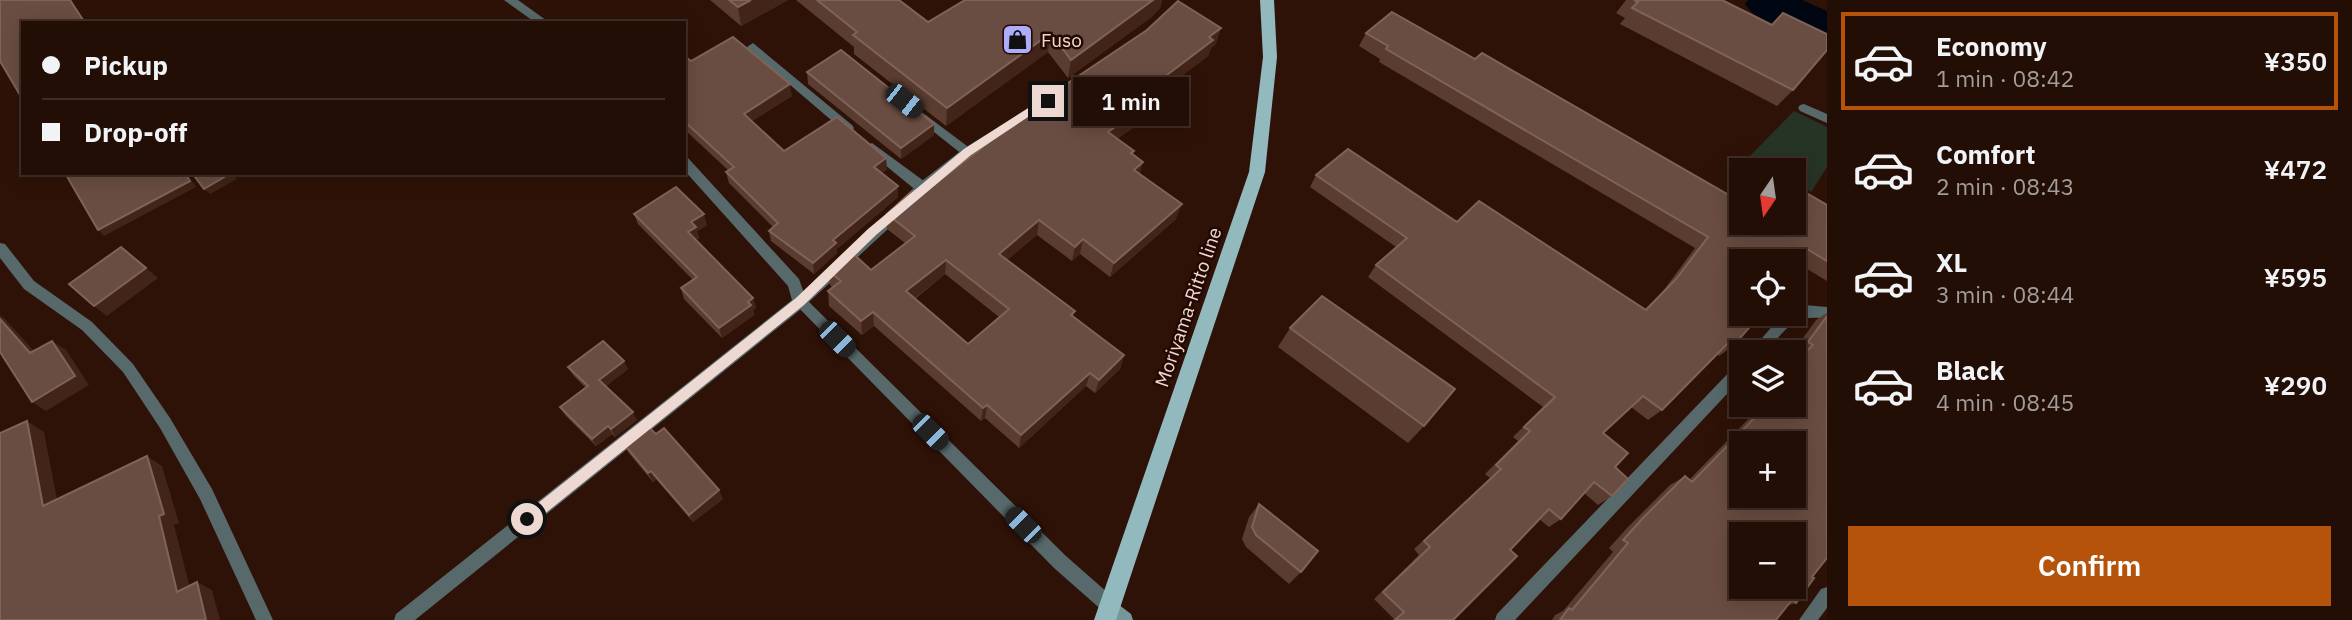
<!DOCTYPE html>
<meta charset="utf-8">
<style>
:root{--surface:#220e05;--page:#2e1c13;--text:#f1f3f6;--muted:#a29c9a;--line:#3f2e27;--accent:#b45309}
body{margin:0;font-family:"IBM Plex Sans",sans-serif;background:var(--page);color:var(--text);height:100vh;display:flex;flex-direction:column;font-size:26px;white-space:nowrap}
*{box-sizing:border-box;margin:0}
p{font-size:23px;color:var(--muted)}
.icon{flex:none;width:38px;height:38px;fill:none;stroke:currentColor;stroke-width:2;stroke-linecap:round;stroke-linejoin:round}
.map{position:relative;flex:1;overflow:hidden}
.side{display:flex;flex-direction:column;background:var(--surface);width:525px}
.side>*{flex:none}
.top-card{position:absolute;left:21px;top:21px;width:665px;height:154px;border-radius:0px;box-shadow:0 4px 18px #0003,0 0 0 2px var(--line);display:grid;align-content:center;height:154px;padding:0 21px;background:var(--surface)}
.needle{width:46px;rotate:193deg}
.tools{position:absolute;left:1729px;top:158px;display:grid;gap:14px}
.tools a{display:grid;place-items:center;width:77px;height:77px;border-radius:0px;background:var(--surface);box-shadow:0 4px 18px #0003,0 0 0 2px var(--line);font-size:35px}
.end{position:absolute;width:32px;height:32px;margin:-16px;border:9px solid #eed9d2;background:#111;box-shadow:0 0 0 4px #111}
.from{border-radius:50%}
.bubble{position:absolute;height:49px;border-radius:0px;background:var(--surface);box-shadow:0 4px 18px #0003,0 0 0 2px var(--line);font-size:23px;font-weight:600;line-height:49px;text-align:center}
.car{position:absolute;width:21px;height:42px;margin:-21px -10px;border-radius:9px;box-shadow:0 0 5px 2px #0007;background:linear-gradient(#222 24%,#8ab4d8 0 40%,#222 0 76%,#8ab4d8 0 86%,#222 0)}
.top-card b{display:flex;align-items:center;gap:24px;height:66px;font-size:26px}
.top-card b+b{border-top:2px solid var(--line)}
.top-card i{width:18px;height:18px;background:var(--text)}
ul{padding:12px 0 0;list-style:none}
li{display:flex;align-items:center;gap:21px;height:98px;margin:0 14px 10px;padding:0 7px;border:4px solid transparent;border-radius:0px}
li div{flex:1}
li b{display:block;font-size:26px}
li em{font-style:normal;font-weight:600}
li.selected{border-color:var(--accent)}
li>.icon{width:63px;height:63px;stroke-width:1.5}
.action{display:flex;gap:14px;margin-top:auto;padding:14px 21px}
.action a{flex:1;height:80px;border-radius:0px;background:var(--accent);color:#fff;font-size:28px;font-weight:600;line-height:80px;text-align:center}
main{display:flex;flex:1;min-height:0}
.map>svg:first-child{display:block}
</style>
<main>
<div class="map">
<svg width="1827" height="620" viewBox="0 0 1827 620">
<rect width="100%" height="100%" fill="#2e1207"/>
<polygon fill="#263426" points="1794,111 1827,127 1827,167 1811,192 1794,182 1794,170 1772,170 1749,157"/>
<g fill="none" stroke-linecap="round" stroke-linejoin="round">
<path fill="#000713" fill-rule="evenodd" d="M 1748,0 L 1802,0 L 1827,11 L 1827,47 C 1803,40 1758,25 1745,4 Z"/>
<g fill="#57696b" fill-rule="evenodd">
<polygon points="504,0 518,0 550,23 536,23"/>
<polygon points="753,43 852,125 854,128 852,131 844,131 749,50 747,47"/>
<polygon points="919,110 971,149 973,152 971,155 963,155 915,117 913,114 915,111"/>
<polygon points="872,143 928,184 929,188 928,192 918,192 868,151 866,148 868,145"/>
<polygon points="684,156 688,158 799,279 807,302 805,306 415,620 394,620 396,614 792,300 788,286 684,170"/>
<polygon points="0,243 5,244 34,281 92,322 133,364 170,418 212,489 273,620 256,620 200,499 160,428 123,372 82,330 24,289 0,258"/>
</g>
<g fill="#57696b" fill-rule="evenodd">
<polygon points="1804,104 1827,114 1827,123 1800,111 1798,108 1800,105"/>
<polygon points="1030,108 1034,109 1036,112 1034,115 971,155 928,192 809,302 1066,556 1116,600 1118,606 1116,612 1110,614 1104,612 1054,568 793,302 918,184 963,149"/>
<polygon points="1751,163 1759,170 1746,170 1747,165"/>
<path d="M 1804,305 L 1827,307 L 1827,319 C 1794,313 1786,329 1766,352 L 1750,352 L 1782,315 L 1794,313 L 1794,309 Z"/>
<polygon points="1741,363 1741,379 1515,620 1495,620 1497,614 1736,365"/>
<polygon points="1827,587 1827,608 1818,620 1799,620 1821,589"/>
</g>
<polygon fill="#78969a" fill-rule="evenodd" points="1110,598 1131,614 1133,620 1113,620 1102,606 1104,600"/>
<polygon fill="#92b9be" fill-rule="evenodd" points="1260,0 1274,0 1277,57 1265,172 1116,620 1094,620 1249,172 1263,57"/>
</g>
<g fill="#5a3c30" fill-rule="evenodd">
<polygon points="710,0 788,0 741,26"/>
<polygon points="796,0 899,0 928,22 965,0 1162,0 1160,8 1150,18 1068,78 1048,52 946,126 854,54 854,47"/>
<polygon points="1626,0 1722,0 1793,90 1777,106 1620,24 1625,18 1616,13"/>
<polygon points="1366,33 1741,222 1827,205 1827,281 1794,261 1734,345 1719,356 1717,354 1662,410 1648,420 1631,407 1603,433 1615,467 1612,496 1598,505 1584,493 1561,519 1549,527 1539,519 1510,550 1453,620 1392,620 1394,619 1374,599 1419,555 1414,549 1490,478 1485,474 1518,441 1513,437 1543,407 1368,277 1376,265 1396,247 1310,187 1316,175 1457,222 1645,309 1663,291 1695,248 1379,62 1380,59 1359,46"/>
<path d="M 1216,44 L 1211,48 L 1208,56 L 1171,84 L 1169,102 L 1117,139 L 1134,151 L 1133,155 L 1140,174 L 1176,219 L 1110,277 L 1080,254 L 1072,261 L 1037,235 L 1007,260 L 1075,311 L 1073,316 L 1124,355 L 1120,369 L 1095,393 L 1086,386 L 1019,448 L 985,418 L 981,421 L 874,326 L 862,335 L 829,306 L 828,291 L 833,288 L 830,285 L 828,271 L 871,270 L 905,243 L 887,229 L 887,214 ZM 945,274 L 999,317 L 968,344 L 915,299 Z"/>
<polygon points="684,56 691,61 792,96 752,121 784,151 887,169 882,173 898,197 837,249 837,253 814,274 771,241 769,231 773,227 729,183 726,172 729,171 684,129"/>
<polygon points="807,72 934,124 934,135 901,159 808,84"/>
<polygon points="634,214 707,225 697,231 699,238 696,240 753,298 756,308 753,310 754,315 722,338 684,299 681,288 693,280 638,224"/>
<polygon points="1827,313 1827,558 1812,577 1796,603 1787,606 1776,620 1552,620 1555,615 1563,611 1613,552 1609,548 1627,528 1670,485 1685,476 1689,480 1763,404 1794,404 1794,359 1797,356 1793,352 1816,320"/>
<polygon points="1290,328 1424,426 1408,443 1278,347"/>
<polygon points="568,367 628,369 606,386 637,420 615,437 612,434 596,446 565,415 560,407 586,388 573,375"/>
<polygon points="623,443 723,499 693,522 656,479 653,482 628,452"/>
<polygon points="1259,504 1301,572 1289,584 1246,547 1242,539 1249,517"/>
</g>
<g fill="#422418">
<polygon points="70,0 71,0 86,23 85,23"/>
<polygon points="751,0 788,0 741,26 738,7"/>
<polygon points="1153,0 1162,0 1160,8 1150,18 1068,78 1071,60"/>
<polygon points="1221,28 1216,44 1211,48 1208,56 1158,94 1163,78 1209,37"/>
<polygon points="1051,33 1048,52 946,126 947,108"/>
<polygon points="790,84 792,96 746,125 744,114"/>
<polygon points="1174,86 1169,102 1104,148 1108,132"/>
<polygon points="934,124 934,135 901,159 901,148"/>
<polygon points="886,158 887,169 875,178 874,167"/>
<polygon points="1143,162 1139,178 1134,170"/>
<polygon points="185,173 186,173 196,187 104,236 98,230"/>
<polygon points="232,173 237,179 210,194 204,189"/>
<polygon points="898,186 898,197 837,249 837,253 814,274 813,263 833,240"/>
<polygon points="1182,204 1176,219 1110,277 1114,263"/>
<polygon points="704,214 707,225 697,231 699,238 692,243 688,232 691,222"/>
<polygon points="1039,220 1037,235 997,269 999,254"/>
<polygon points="1083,239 1080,254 1072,261 1075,247"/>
<polygon points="946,260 945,274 906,305 906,291"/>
<polygon points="146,268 158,278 107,316 94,306"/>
<polygon points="753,298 756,308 753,310 754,315 722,338 719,328"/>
<polygon points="873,312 874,326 862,335 861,321"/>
<polygon points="0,315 4,318 45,363 30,353 0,319"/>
<polygon points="52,341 66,350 89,385 46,411 32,402"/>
<polygon points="1124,355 1120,369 1095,393 1099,380"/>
<polygon points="624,361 628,369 604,388 599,380"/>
<polygon points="1090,373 1086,386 1019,448 1021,435"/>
<polygon points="987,405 985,418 981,421 983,408"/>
<polygon points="633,412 637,420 615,437 611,429"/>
<polygon points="27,421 44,432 60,515 43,506"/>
<polygon points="608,426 612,434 596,446 592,439"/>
<polygon points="147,456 162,466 179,523 174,525 193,600 177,592 159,516"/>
<polygon points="651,471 656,479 653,482 648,473"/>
<polygon points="719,490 723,499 693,522 689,515"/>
<polygon points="197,582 212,590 220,620 206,620"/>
</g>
<g fill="#6a4d42" stroke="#7f6358" stroke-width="2" fill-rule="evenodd">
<polygon points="0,0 70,0 85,23 23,23 23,100 0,61"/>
<polygon points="729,0 751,0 738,7"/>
<polygon points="817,0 899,0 928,22 965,0 1153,0 1071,60 1051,33 947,108 853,35 857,32"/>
<polygon points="1634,0 1722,0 1772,25 1783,13 1827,34 1827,50 1793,90 1632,8 1638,2"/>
<path d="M 1178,1 L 1221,28 L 1209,37 L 1213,40 L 1163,78 L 1174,86 L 1108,132 L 1134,151 L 1131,153 L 1143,162 L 1134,170 L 1182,204 L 1114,263 L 1083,239 L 1075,247 L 1039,220 L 999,254 L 1075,311 L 1071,315 L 1124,355 L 1099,380 L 1090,373 L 1021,435 L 987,405 L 983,408 L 873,312 L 861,321 L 828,291 L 841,281 L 828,271 L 849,250 L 871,270 L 915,236 L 887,214 L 910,193 L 917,198 L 1050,95 L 1147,30 ZM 946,260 L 1009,309 L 968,344 L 906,291 Z"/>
<polygon points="1392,12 1475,59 1482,53 1741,202 1741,222 1794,222 1794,186 1827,205 1827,261 1807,249 1794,266 1794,261 1741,261 1741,313 1762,313 1734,345 1729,342 1662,410 1643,396 1603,433 1628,453 1615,467 1628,479 1612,496 1594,482 1561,519 1549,509 1510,550 1517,556 1453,620 1395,620 1404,612 1383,592 1430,547 1424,541 1501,469 1496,465 1530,431 1524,427 1555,397 1376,265 1407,238 1316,175 1348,149 1457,222 1479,201 1646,310 1676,279 1708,237 1386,49 1388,46 1366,33"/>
<polygon points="733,37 790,84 744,114 784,151 837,117 886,158 874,167 898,186 833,240 836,243 813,263 769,231 778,223 726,172 734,167 684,121 684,56 691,61"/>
<polygon points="841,50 934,124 901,148 807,72"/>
<polygon points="65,173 185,173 190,181 98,230"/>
<polygon points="192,173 231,173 204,189"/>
<polygon points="676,187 704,214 691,222 696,227 688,232 753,298 748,302 751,305 719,328 681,288 697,277 634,214"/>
<polygon points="121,247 146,268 94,306 69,284"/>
<polygon points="1322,296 1455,389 1424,426 1290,328"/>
<path d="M 1827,316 L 1827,558 L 1812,577 L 1814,578 L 1796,603 L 1792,600 L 1776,620 L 1560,620 L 1569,608 L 1572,610 L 1628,543 L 1623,540 L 1642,519 L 1685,476 L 1692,482 L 1768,404 L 1794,404 L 1794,364 L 1813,345 L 1808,342 ZM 1741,443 L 1794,443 L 1794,495 L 1741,495 ZM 1741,534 L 1794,534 L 1794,586 L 1741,586 Z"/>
<polygon points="0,319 30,353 52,341 75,376 32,402 0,352"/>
<polygon points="603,341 624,361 599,380 633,412 611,429 608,426 592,439 560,407 588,386 568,367"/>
<polygon points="27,421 43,506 147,456 164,514 159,516 177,592 197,582 206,620 0,620 0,433"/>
<polygon points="646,425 656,434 664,428 719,490 689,515 651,471 648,473 623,443"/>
<polygon points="1259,504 1318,551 1301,572 1256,535 1252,527"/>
</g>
<polygon fill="#eed9d2" points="1044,98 1052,101 971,155 876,235 804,305 532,524 523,524 523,515 796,298 868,229 964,149"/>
<defs>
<symbol id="shop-square" viewBox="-11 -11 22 22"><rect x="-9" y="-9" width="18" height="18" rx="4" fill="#adaefb" stroke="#230901"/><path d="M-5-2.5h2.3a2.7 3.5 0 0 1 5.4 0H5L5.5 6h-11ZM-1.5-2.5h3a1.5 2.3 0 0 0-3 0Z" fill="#111"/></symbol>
</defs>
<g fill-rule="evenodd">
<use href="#shop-square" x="1000" y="22" width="35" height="35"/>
</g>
<g text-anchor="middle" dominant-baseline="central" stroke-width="5" stroke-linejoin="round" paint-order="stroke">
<g font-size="19" fill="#eed9d2" stroke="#230901" text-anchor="start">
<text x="1041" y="40">Fuso</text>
</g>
<g font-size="19" fill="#eed9d2" stroke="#230901">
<text transform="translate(1188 307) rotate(-71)">Moriyama-Ritto line</text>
</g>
</g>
</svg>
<div class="tools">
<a><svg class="needle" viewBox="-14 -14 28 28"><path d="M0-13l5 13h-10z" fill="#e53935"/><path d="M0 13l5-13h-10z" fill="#a29c9a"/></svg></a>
<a><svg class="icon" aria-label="locate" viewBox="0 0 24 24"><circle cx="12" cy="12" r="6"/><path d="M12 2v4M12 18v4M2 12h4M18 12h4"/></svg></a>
<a><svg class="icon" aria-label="layers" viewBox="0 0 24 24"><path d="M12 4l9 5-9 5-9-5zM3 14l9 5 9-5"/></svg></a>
<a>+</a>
<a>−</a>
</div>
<i class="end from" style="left:527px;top:519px"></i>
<i class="end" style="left:1048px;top:101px"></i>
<div class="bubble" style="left:1073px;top:77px;width:116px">1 min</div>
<i class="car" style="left:904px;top:101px;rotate:128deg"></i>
<i class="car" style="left:837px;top:339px;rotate:135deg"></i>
<i class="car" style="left:930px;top:432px;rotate:135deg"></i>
<i class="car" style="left:1023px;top:525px;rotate:315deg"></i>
<div class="top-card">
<b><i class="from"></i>Pickup</b>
<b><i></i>Drop-off</b>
</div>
</div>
<section class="side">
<ul>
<li class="selected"><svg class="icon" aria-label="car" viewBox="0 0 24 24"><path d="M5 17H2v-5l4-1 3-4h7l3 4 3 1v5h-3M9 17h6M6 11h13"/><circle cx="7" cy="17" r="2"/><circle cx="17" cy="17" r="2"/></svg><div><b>Economy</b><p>1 min · 08:42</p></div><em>¥350</em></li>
<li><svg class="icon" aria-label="car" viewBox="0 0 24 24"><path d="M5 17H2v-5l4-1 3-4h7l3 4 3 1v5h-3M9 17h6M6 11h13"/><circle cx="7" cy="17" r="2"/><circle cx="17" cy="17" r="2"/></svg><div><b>Comfort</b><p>2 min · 08:43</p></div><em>¥472</em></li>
<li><svg class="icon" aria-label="car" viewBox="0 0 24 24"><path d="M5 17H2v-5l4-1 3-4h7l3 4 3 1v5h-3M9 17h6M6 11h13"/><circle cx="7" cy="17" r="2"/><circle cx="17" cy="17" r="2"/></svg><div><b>XL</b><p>3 min · 08:44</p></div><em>¥595</em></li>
<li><svg class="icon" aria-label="car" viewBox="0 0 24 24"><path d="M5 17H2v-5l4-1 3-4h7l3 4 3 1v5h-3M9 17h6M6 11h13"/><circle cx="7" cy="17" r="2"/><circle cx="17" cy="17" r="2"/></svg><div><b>Black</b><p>4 min · 08:45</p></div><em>¥290</em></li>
</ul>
<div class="action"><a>Confirm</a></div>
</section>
</main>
